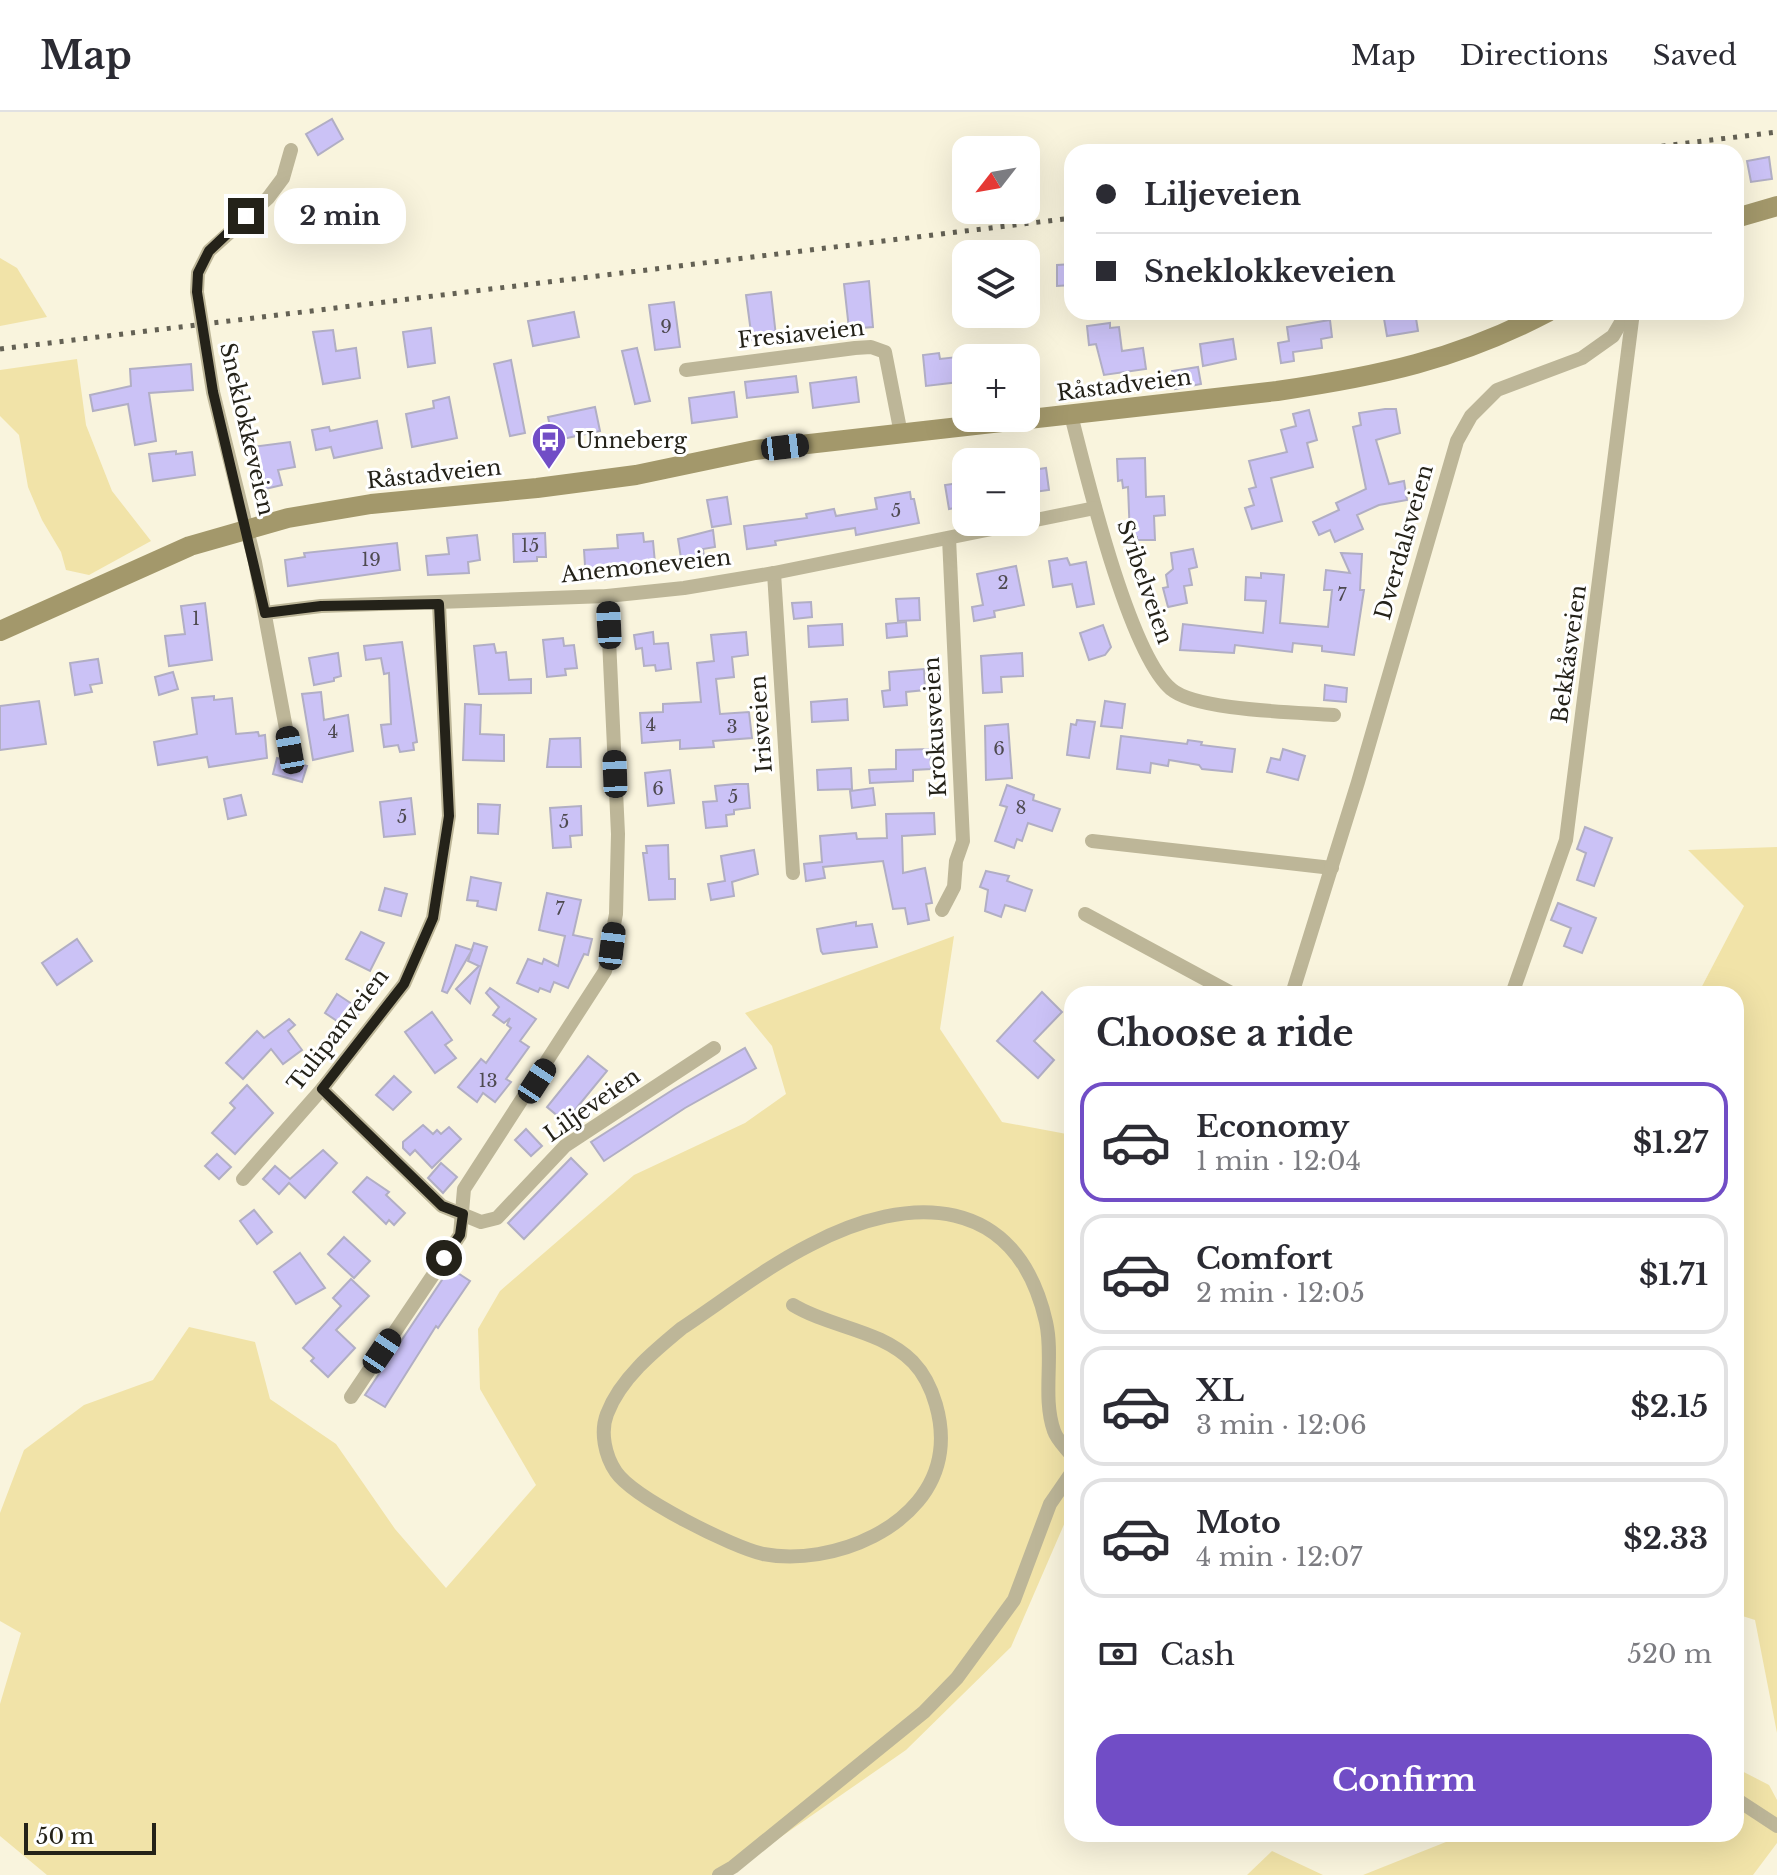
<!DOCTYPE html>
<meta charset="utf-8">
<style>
:root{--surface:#fff;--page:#f2f2f3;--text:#2b2b33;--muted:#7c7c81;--line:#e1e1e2;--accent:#714dc6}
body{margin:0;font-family:"Libre Baskerville",serif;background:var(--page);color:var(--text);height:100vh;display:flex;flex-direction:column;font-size:30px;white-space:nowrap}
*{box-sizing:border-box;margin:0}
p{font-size:26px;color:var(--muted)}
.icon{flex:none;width:44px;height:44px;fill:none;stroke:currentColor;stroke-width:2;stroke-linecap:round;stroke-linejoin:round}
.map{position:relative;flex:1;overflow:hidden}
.drawer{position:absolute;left:1064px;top:874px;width:680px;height:856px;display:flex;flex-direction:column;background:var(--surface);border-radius:24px;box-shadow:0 8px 32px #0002}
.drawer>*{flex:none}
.guide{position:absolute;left:1064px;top:32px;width:680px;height:176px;border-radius:24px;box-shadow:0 8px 32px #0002;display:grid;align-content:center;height:176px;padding:0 32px;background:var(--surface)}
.needle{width:52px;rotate:239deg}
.fabs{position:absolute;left:952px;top:24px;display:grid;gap:16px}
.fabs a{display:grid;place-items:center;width:88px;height:88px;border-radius:16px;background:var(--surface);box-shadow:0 8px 32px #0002;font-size:40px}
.scale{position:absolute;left:24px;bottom:20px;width:132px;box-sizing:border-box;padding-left:8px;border:4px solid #242219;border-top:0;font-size:22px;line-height:28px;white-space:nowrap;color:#242219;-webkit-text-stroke:6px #fff;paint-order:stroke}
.end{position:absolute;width:36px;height:36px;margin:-18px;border:10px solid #242219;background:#fff;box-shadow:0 0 0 4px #fff}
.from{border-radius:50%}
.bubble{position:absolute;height:56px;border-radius:24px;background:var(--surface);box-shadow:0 8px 32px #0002;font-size:26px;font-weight:800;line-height:56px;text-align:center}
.car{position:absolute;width:24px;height:48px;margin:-24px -12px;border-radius:10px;box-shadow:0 0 6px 2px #0007;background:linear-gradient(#222 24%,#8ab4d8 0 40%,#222 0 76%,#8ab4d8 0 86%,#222 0)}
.guide b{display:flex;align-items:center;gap:28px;height:76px;font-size:30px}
.guide b+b{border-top:2px solid var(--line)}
.guide i{width:20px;height:20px;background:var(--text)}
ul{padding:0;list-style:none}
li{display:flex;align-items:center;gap:24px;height:120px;margin:0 16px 12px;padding:0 16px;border:4px solid var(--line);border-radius:24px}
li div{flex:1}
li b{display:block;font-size:30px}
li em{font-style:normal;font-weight:800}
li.current{border-color:var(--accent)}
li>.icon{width:72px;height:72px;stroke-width:1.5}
h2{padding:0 32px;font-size:36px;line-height:96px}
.pay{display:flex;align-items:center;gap:20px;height:88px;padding:0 32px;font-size:30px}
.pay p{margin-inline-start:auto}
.primary-button{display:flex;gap:16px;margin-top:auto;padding:16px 32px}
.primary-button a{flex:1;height:92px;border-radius:24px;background:var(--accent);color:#fff;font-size:32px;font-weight:800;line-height:92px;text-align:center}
header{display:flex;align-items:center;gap:48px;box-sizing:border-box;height:112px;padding:0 40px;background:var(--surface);border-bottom:2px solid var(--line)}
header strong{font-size:38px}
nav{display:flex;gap:44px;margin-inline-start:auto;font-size:28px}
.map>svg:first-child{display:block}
</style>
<header>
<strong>Map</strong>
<nav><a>Map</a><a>Directions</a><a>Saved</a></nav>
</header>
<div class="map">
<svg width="1777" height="1763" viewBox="0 0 1777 1763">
<rect width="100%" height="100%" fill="#f9f4dd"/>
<g fill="#f1e3a8">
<polygon points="0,146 17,156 47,205 0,214"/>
<polygon points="77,247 86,313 112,379 151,429 89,463 66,458 61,440 42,408 28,375 19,323 0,304 0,258"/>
<polygon points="1777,735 1777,1621 1755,1508 1736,1502 1736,882 1698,882 1744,794 1688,738"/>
<polygon points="954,824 940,917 1002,1010 1072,1023 1072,1394 1011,1535 906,1638 726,1763 47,1763 0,1724 0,1592 21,1521 0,1509 0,1401 24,1338 84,1293 153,1268 189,1215 255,1230 270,1287 336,1332 395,1417 446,1476 536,1373 480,1277 478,1217 500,1179 634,1063 745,1011 786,982 772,934 745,901"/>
<polygon points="1736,1656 1769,1673 1777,1688 1777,1731 1753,1763 1363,1763 1466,1722 1736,1722"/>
<polygon points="1272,1739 1323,1763 1247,1763"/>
</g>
<g fill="#cbc2f6" stroke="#b1aec4" stroke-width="2">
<polygon points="332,7 343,27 318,43 306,22"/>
<polygon points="1769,45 1772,67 1751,70 1747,49"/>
<polygon points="1072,152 1072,173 1057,174 1057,153"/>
<polygon points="869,169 873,215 849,217 844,172"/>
<polygon points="771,180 776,224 752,228 746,183"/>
<polygon points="674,190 680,235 655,238 649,193"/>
<polygon points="574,200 579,225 533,234 528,209"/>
<polygon points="1415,200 1418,219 1387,224 1383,201"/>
<polygon points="1330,208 1332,225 1321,227 1322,236 1293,240 1294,249 1281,251 1278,231 1289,229 1287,215"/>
<polygon points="1110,211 1110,216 1119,215 1122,239 1143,236 1146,257 1104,263 1096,232 1089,233 1087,214"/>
<polygon points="431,216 435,251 408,255 403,220"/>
<polygon points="333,218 336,239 356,236 360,266 323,272 313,220"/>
<polygon points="1233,227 1236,247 1203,254 1200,232"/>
<polygon points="637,236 650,289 635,292 622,239"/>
<polygon points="939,241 940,247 957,245 959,270 926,274 923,243"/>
<polygon points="511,248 525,321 510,324 494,252"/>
<polygon points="191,252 193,278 149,281 156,329 135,333 128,292 93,299 90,283 131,274 130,257"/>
<polygon points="1198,255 1201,272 1175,277 1172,259"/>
<polygon points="796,264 798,280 747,286 745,270"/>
<polygon points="856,265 859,290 813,296 810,271"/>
<polygon points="734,280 737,305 692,311 689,286"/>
<polygon points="449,285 457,326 412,335 406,302 434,296 433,289"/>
<polygon points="595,295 600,319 553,329 548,305"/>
<polygon points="1385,297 1396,297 1400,321 1376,328 1389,372 1404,369 1407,388 1379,393 1357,403 1363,417 1335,430 1330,418 1319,423 1313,410 1339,398 1336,391 1366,377 1353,315 1361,313 1359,301"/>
<polygon points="1309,298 1317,328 1307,331 1313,355 1271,366 1282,409 1252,417 1245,396 1254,393 1249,377 1256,375 1249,349 1287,340 1281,318 1296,314 1293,302"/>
<polygon points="377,309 382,336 334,346 331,335 316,338 312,318 329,315 330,319"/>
<polygon points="290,330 295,355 278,358 282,373 261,378 252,335"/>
<polygon points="176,339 176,342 192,340 195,363 153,369 149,342"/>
<polygon points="1145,346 1146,385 1164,384 1165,403 1154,404 1155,428 1137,428 1137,425 1130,425 1128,375 1123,376 1122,368 1118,369 1117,347"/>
<polygon points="1046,356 1049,378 1026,381 1026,359"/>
<polygon points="966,370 966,394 949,397 945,373"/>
<polygon points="910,380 911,387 914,387 919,411 856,423 855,416 775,429 776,433 747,437 744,414 807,406 806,402 834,397 836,404 877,397 875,386"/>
<polygon points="727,385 731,412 712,415 707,388"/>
<polygon points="713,418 715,435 703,437 704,445 696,446 697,451 682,453 678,427"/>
<polygon points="545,421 546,445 537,445 537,449 514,450 513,422"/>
<polygon points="643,421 644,430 653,429 655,451 646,452 646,456 609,460 609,467 586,469 584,438 618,436 617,423"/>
<polygon points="477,423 480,448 468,450 469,461 428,463 426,444 449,442 447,426"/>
<polygon points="397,431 400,458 288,474 285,448 305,445 304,441"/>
<polygon points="1193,437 1197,455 1189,457 1192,473 1184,474 1187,491 1168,495 1163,476 1168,475 1166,463 1173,457 1171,441"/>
<polygon points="1341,441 1362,442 1360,478 1364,478 1354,543 1322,539 1322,534 1293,531 1292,540 1235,533 1234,541 1180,538 1183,512 1263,521 1266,489 1245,488 1246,465 1261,466 1261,461 1284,463 1280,511 1328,515 1332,478 1324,478 1326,458 1350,461"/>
<polygon points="1067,446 1070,453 1086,450 1094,492 1077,495 1072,472 1053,475 1049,449"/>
<polygon points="1016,454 1024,493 994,499 995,505 974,509 972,495 983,493 977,462"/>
<polygon points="919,486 920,508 898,509 896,487"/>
<polygon points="811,490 812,505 794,507 792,491"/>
<polygon points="205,491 212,548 169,554 165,524 185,522 181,494"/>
<polygon points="906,510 907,524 887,526 886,512"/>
<polygon points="842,512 843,533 809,535 808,514"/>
<polygon points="1103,513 1111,535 1105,543 1089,548 1080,521"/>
<polygon points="653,520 654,532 668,531 671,557 656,559 655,553 644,554 642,536 636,537 634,523"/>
<polygon points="746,520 748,543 732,545 734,565 716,567 720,602 749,600 752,626 713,629 714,635 680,637 680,628 642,631 640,601 663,600 663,592 701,590 697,551 714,549 711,523"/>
<polygon points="563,526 564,534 574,533 577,556 565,557 566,563 547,565 543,528"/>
<polygon points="402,530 417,630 413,631 414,638 400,640 398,633 384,635 381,613 391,612 389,561 384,562 381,546 366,548 364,534"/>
<polygon points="494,532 496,541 506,540 509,568 531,567 531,581 479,582 474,534"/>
<polygon points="338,541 341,564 334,566 334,569 314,573 309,546"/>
<polygon points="1022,541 1023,564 1001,565 1002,580 983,581 981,544"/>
<polygon points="98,547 102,571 90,573 92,580 75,583 70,551"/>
<polygon points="924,557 925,578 906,580 907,593 884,595 882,579 890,578 889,560"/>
<polygon points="173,560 178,577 159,583 155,565"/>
<polygon points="1325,573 1347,576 1346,590 1324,588"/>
<polygon points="321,580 324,608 348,603 353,639 313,648 302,582"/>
<polygon points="214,584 214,588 232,586 236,622 258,620 259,624 265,623 267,646 209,655 207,645 158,653 154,630 197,622 192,586"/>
<polygon points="847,587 848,608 812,610 811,590"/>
<polygon points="39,589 46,632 0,638 0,594"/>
<polygon points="1105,589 1125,592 1122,616 1101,614"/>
<polygon points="465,592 481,593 480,622 504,623 504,649 463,648"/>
<polygon points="1077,608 1095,610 1089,646 1067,643 1071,612 1076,613"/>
<polygon points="1008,612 1012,666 986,668 985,614"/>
<polygon points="1121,624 1187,632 1188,628 1202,630 1201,633 1235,637 1232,660 1202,657 1199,653 1169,648 1168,654 1151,651 1150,661 1117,657"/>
<polygon points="580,626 581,655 547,655 550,627"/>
<polygon points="930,637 931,657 913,658 913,669 870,671 869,658 896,657 896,638"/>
<polygon points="1283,637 1305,644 1298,668 1267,660 1271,646 1280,648"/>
<polygon points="277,646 307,654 302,670 273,662"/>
<polygon points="851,656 852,677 818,678 817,658"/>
<polygon points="670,658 674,691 648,694 645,661"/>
<polygon points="736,672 748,672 750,696 734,698 734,702 726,703 727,714 706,716 703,690 717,689 715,674"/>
<polygon points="1007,673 1034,683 1033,688 1060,697 1052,719 1028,711 1022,729 1017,727 1014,736 995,729 1007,695 1000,693"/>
<polygon points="873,676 875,693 852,696 850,679"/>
<polygon points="241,683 246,703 228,707 224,687"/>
<polygon points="411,686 415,722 384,725 380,690"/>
<polygon points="478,692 500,693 498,722 478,721"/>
<polygon points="581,694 582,723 570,724 571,735 553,736 550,696"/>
<polygon points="934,701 935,722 902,724 903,761 925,756 932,791 926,792 929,808 908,812 905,796 893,797 883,749 823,755 825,766 806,769 804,752 822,750 820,724 856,721 857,727 887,726 886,702"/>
<polygon points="1585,715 1612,726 1594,774 1577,768 1586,741 1577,737"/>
<polygon points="668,733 669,767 675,767 675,787 649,788 643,741 647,741 646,734"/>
<polygon points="754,738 758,762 732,770 734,784 711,788 708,772 725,769 721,744"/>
<polygon points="986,759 1009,764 1007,769 1032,778 1025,799 1005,793 1001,805 985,799 988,778 980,775"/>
<polygon points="471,765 501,771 496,798 477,794 478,789 467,788"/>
<polygon points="385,776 407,782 401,804 379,798"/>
<polygon points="547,781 581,788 573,823 592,827 588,843 584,842 568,876 554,870 550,880 540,876 538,880 517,871 528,847 542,852 544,847 558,854 565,824 539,818"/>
<polygon points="1558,791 1596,806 1582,841 1564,834 1571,816 1551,808"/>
<polygon points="856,810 856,814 872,812 877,835 823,842 821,839 817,817"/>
<polygon points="361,820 384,831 370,859 346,847"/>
<polygon points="77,827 92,849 57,873 42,851"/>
<polygon points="474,831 487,835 470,891 456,877 479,854 468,849"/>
<polygon points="456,833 472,838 447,881 442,879"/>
<polygon points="490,876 536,907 520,929 529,935 506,967 511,970 495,990 483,981 477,990 458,975 481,947 486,951 511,916 507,913 510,906 504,911 493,903 499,895 486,881"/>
<polygon points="1042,880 1062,900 1034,929 1054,948 1038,966 997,929"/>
<polygon points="337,882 361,898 349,917 325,901"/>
<polygon points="432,900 452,928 445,933 456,946 435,961 405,920"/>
<polygon points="289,907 295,913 288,919 302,938 283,952 271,937 243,967 226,951 257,919 264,926"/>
<polygon points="745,936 756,956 685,996 604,1049 591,1030 674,977"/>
<polygon points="588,944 607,959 565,1010 547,995"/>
<polygon points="394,964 411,980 393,998 376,983"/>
<polygon points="247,973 273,1001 235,1042 212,1021 235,996 230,991"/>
<polygon points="423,1013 433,1022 437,1018 441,1022 449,1015 461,1027 432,1056 415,1038 410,1043 403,1036 403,1030"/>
<polygon points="526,1017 542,1034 531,1044 515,1028"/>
<polygon points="323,1038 337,1051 305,1086 289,1071 279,1082 263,1067 275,1054 290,1067"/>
<polygon points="217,1042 231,1055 219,1067 205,1054"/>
<polygon points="571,1046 587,1062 524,1127 508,1111"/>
<polygon points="441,1051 457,1065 443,1081 428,1066"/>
<polygon points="367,1065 389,1080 386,1083 405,1101 394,1113 389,1108 386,1112 353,1080"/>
<polygon points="254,1098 272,1120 257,1132 240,1109"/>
<polygon points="344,1125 370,1149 354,1166 328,1142"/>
<polygon points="300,1141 325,1176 296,1192 274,1160"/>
<polygon points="450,1156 470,1169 438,1216 436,1214 385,1295 365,1283"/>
<polygon points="351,1167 369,1184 336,1218 355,1236 328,1265 311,1249 314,1246 303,1236 341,1194 333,1186"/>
</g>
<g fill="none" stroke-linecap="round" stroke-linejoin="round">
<g stroke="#bdb698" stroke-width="14">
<polyline points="686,258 855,236 871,235 885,240 901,322"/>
<path d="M 1071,303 C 1086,362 1129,542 1171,577 C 1196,599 1298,600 1334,603"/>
<polyline points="1026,410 1095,396"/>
<polyline points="774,461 793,761"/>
<polyline points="265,501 321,494 607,484 684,476 774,461 1026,410"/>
<polyline points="290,638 255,450 213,280 197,180 198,161 209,139 268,86 283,66 291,38"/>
<polyline points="1092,729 1332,756"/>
<polyline points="942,798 954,775 956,749 963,729 949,426"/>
<polyline points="1085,802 1233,882"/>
<polyline points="1292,882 1358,670 1457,329 1471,304 1497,278 1582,246 1613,224 1627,200"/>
<polyline points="1512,882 1566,728 1633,200"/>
<polyline points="322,977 442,1094 481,1110 497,1106 565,1034 714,936"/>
<polyline points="243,1067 322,977 404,872 433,806 449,704 439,492"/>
<path d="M 793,1193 C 831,1216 880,1217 913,1250 C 934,1272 944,1311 940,1340 C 930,1415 832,1455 763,1442 C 732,1435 634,1386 616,1360 C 605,1344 600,1320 607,1302 C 620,1267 654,1239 682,1216 C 724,1188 765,1156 810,1133 C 910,1080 1017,1082 1046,1210 C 1054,1245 1042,1285 1054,1319 C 1057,1328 1066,1336 1072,1344"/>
<polyline points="351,1285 460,1123 464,1077 605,859 616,802 618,722 607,484"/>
<polyline points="1736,1687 1777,1714"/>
<polyline points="719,1763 733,1755 924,1600 957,1566 1014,1488 1050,1392 1072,1360"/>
</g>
<g stroke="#a3986b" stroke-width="20">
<polyline points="1736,106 1777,94"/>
<path d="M 0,519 L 190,434 L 288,406 L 371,392 L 537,376 L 636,363 L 755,338 L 1277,279 C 1379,264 1456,248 1548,200"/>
</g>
<g stroke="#646154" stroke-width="5" stroke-dasharray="4 8" stroke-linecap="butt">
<polyline points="1614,40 1777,20"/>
<polyline points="0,237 1072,106"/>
</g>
</g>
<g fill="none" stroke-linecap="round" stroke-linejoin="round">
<polyline stroke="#242219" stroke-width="10" points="246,104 209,139 198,161 197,180 213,280 265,501 321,494 439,492 449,704 433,806 404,872 322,977 442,1094 463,1102 460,1123 444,1146"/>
</g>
<defs>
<symbol id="bus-pin" viewBox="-11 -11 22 30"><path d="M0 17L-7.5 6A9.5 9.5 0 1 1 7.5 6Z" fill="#714dc6" stroke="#fff"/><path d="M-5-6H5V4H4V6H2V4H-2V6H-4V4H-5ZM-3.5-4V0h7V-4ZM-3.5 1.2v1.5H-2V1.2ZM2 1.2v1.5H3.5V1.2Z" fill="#fff"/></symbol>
</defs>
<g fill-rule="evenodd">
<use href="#bus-pin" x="529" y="308" width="40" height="54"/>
</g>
<g text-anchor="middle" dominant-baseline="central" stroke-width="6" stroke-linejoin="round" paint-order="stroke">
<g font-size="18" fill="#4e4a50">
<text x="666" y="215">9</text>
<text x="896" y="399">5</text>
<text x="530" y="434">15</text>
<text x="371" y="448">19</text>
<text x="1003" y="471">2</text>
<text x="1342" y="483">7</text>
<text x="196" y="507">1</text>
<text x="651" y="613">4</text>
<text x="732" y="615">3</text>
<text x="333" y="620">4</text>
<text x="999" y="637">6</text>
<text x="658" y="677">6</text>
<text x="733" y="685">5</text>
<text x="1021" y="696">8</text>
<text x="402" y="705">5</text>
<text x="564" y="710">5</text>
<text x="560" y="797">7</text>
<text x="488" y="969">13</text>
</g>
<g font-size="22" fill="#242219" stroke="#fff">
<text transform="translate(801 222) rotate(-6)">Fresiaveien</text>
<text transform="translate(1124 273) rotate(-7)">Råstadveien</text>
<text transform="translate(247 317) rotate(77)">Sneklokkeveien</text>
<text transform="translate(434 362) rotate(-6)">Råstadveien</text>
<text transform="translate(1404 430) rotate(-74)">Dverdalsveien</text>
<text transform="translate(646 454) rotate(-6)">Anemoneveien</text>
<text transform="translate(1145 470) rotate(71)">Svibelveien</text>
<text transform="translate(1569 542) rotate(-82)">Bekkåsveien</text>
<text transform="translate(761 612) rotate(-94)">Irisveien</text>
<text transform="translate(935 615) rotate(-93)">Krokusveien</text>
<text transform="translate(338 918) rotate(-52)">Tulipanveien</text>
<text transform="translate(592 993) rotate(-35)">Liljeveien</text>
</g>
<g font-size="22" fill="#242219" stroke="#fff" text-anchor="start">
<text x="575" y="328">Unneberg</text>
</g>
</g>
</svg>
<div class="fabs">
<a><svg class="needle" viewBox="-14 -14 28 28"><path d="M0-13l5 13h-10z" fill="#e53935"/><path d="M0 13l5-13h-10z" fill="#7c7c81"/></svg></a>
<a><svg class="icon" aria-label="layers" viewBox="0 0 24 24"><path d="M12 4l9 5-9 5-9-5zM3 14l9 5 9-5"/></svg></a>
<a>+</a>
<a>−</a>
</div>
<div class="scale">50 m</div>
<i class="end from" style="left:444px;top:1146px"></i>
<i class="end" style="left:246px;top:104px"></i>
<div class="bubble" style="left:274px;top:76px;width:132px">2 min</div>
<i class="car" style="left:785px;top:335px;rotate:83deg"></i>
<i class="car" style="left:609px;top:513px;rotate:357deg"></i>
<i class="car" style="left:290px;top:638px;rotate:350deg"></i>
<i class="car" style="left:615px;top:662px;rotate:358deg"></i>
<i class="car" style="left:612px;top:834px;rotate:7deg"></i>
<i class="car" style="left:537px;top:969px;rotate:33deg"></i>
<i class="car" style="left:382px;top:1239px;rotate:34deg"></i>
<div class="guide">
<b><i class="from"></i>Liljeveien</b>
<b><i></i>Sneklokkeveien</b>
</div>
<section class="drawer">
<h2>Choose a ride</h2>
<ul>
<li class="current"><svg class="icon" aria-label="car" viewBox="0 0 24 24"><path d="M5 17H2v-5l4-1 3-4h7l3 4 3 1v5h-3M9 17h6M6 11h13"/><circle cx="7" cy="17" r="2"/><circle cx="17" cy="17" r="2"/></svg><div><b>Economy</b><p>1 min · 12:04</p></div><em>$1.27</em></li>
<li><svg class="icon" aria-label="car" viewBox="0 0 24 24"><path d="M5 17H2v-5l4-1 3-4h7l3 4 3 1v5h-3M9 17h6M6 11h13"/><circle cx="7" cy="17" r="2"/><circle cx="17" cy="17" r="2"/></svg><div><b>Comfort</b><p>2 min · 12:05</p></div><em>$1.71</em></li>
<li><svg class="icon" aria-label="car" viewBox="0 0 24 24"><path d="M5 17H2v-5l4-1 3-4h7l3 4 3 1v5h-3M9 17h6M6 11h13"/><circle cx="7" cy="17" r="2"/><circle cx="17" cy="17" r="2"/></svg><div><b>XL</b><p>3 min · 12:06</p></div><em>$2.15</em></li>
<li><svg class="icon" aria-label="car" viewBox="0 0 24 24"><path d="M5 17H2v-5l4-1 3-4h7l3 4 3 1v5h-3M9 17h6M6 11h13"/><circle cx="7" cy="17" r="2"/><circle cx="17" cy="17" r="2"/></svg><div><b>Moto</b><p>4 min · 12:07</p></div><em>$2.33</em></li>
</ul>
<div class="pay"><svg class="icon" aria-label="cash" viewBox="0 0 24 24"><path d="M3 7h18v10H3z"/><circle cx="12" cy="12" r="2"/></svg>Cash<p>520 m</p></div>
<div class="primary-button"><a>Confirm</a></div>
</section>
</div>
